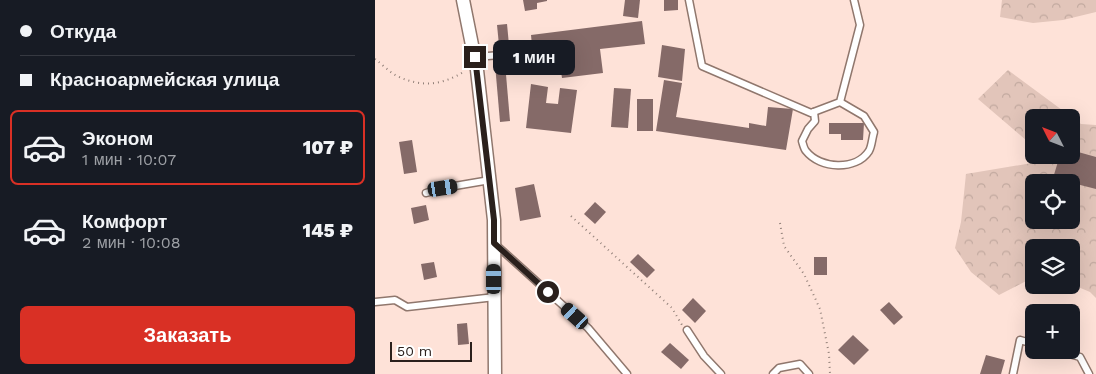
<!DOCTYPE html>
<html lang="ru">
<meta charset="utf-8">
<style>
:root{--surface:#171b24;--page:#20242c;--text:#f1f3f6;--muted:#9ea1a6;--line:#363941;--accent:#d93025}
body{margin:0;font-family:"Work Sans",sans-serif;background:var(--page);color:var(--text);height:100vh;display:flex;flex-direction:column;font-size:19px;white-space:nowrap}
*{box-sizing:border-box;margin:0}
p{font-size:16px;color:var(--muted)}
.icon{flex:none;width:28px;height:28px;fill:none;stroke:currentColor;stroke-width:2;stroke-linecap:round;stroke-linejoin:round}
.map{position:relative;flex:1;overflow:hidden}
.details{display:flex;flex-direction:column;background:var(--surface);width:375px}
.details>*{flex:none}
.guide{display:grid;align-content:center;height:110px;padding:0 20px;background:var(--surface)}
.needle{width:32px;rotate:312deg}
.fabs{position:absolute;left:650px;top:109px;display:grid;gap:10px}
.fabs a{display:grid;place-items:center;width:55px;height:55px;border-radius:8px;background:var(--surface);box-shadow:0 5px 20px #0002;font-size:25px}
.scale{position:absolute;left:15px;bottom:12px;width:82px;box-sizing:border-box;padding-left:5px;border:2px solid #2a201c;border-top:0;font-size:14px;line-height:18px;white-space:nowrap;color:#2a201c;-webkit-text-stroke:4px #fff;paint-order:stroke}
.end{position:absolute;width:22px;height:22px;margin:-11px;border:6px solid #2a201c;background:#fff;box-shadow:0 0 0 2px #fff}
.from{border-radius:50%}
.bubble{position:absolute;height:35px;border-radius:8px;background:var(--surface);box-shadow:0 5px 20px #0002;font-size:16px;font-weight:800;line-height:35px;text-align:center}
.car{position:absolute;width:15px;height:30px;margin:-15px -8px;border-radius:6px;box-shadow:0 0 4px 1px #0007;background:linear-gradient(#222 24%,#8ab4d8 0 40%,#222 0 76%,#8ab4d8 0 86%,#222 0)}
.guide b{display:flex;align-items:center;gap:18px;height:48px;font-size:19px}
.guide b+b{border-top:1px solid var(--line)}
.guide i{width:12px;height:12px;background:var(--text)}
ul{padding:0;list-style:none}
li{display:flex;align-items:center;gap:15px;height:75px;margin:0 10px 8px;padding:0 10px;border:2px solid transparent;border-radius:8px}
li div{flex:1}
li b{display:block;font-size:19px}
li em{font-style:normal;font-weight:800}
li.active{border-color:var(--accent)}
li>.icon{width:45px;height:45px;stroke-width:1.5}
.primary-button{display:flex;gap:10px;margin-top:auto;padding:10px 20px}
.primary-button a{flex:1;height:58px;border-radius:8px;background:var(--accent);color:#fff;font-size:20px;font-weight:800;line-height:58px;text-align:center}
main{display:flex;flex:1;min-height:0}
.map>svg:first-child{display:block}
</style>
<main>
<section class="details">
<div class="guide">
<b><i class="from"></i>Откуда</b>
<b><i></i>Красноармейская улица</b>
</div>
<ul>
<li class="active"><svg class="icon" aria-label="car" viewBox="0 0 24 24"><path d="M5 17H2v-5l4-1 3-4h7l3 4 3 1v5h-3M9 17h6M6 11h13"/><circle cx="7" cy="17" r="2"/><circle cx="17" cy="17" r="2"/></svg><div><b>Эконом</b><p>1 мин · 10:07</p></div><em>107 ₽</em></li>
<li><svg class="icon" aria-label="car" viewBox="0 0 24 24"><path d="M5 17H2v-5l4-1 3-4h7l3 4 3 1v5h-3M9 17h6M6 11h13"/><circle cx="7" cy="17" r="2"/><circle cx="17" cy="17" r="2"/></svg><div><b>Комфорт</b><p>2 мин · 10:08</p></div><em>145 ₽</em></li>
</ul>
<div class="primary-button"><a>Заказать</a></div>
</section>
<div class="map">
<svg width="721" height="374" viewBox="0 0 721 374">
<defs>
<pattern id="forest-crowns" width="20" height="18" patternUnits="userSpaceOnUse" patternTransform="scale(1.25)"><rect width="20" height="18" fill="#e2c5ba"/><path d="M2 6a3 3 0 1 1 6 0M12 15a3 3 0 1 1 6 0" fill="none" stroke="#c2a99f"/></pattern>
</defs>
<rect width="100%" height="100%" fill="#fee2d8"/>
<g fill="url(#forest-crowns)" fill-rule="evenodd">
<polygon points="627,0 721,0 721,12 688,20 658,23 625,17"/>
<path d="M 633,70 L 706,124 L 721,125 L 721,298 L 715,292 L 696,284 L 696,248 L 659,248 L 659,277 L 624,295 L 596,272 L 580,248 L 586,222 L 591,174 L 657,163 L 659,155 L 696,155 L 696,118 L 659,118 L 659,147 L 603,99 ZM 659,182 L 696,182 L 696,220 L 659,220 Z"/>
</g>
<g fill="#856a68">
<polygon points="148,0 172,0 172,1 162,3 162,9 150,11"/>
<polygon points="250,0 265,0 263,18 248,16"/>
<polygon points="289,0 303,0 303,10 289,11"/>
<polygon points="267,21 270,44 225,49 228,73 187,78 183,53 158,56 156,35"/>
<polygon points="132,24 134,45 124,45 122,25"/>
<polygon points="287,45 310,49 307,81 283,77"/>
<polygon points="130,63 135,121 125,122 120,64"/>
<polygon points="289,80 307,83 301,117 374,128 374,123 391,126 393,107 418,109 411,150 281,131"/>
<polygon points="156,84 173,87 171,103 183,104 185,88 202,90 196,133 151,128"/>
<polygon points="239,88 256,89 253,128 236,127"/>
<rect x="262" y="99" width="16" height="32"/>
<polygon points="454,123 489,123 488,140 466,140 466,134 454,134"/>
<polygon points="37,140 42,172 29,174 24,142"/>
<polygon points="696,150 721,157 721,189 678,178 685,155 696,155"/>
<polygon points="159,184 166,217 145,221 140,188"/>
<polygon points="220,202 231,212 220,224 209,214"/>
<polygon points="51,205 54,220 39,224 36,208"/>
<polygon points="263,254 280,270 272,278 255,262"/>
<rect x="439" y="257" width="13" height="18"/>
<polygon points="59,262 62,277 49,280 46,264"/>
<polygon points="318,298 331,311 320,323 307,310"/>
<polygon points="514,302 528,317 519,325 505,310"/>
<polygon points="92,323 94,344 83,345 82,324"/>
<polygon points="478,335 494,350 479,365 463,350"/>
<polygon points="295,343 314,360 306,369 286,352"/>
<polygon points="611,355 630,360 626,374 605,374"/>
</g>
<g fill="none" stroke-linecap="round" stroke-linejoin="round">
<defs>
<g id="lane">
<polyline points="314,0 327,66 436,113 465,102 485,25 479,0"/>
<polyline points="100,57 151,53"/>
<path d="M 439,112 L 440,121 L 433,129 L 427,141 C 428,144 429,149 431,151 C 445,169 481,171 494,151 C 497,146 497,138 499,132 L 489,116 L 465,102"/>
<polyline points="51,193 68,188 115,180"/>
<polyline points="120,244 213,328 252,374"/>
<polyline points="0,302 20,300 32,307 120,297"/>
<polyline points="312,330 329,356 346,374"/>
<polyline points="680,350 705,357 714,374"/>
<polyline points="398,374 404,368 425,364 434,374"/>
<polyline points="638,374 645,340 659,344"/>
</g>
<polyline id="street" points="88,0 102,70 119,220 120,374"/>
</defs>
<use href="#lane" stroke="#90776d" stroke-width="9"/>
<use href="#street" stroke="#90776d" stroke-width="15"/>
<g stroke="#928079" stroke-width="2" stroke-dasharray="1 4" stroke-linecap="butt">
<path d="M 0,59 C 7,64 14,72 22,76 C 47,88 68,85 90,71"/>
<polyline points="196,216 297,308 307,325"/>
<polyline points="405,223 409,246 429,274 445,309 454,354 455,374"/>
</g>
<use href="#lane" stroke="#fff" stroke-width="6"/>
<use href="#street" stroke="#fff" stroke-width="12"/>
</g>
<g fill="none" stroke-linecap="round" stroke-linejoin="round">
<polyline stroke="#2a201c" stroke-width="6" points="100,57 119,220 119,243 173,292"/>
</g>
</svg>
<div class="fabs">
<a><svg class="needle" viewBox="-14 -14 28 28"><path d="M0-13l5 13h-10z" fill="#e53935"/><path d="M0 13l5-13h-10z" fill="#9ea1a6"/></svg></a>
<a><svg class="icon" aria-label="locate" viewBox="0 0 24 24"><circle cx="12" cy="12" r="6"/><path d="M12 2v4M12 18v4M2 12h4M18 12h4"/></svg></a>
<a><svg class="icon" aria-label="layers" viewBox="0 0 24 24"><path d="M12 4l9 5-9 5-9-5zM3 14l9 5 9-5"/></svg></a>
<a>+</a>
</div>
<div class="scale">50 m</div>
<i class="end from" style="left:173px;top:292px"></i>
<i class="end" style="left:100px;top:57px"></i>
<div class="bubble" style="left:118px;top:40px;width:82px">1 мин</div>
<i class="car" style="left:68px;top:188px;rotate:81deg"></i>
<i class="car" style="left:119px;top:279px;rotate:0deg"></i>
<i class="car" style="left:200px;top:316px;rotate:312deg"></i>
</div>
</main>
